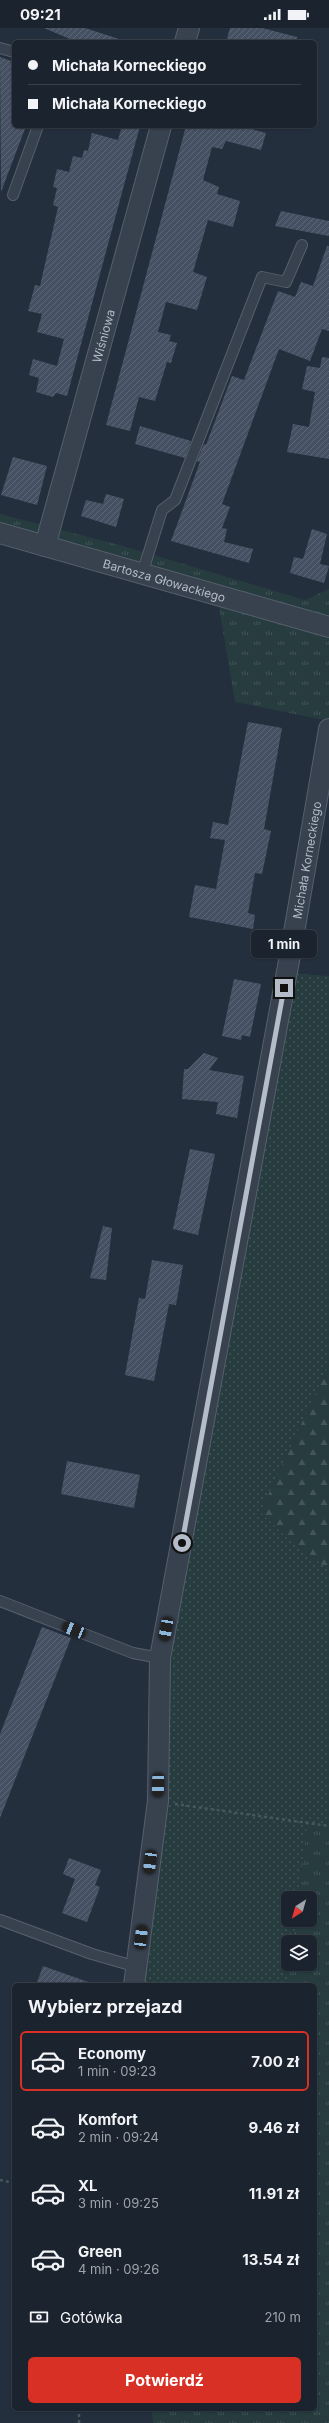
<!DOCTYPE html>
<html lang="pl">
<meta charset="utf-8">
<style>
:root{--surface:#1b232e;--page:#242b36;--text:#f1f3f6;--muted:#a0a4aa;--line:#39404a;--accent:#d93025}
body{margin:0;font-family:Inter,sans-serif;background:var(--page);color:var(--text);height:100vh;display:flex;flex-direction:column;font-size:15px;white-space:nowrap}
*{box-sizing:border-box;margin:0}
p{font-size:13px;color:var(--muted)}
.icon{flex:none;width:22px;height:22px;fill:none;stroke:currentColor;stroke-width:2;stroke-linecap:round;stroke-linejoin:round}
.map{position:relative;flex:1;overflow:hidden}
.panel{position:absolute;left:12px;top:1955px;width:305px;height:428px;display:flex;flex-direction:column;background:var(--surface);border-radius:6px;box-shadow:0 1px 3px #0004,0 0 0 1px var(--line)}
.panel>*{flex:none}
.hud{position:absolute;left:12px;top:12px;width:305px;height:88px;border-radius:6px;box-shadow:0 1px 3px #0004,0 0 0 1px var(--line);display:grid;align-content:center;height:88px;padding:0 16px;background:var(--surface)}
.needle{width:26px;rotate:217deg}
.fabs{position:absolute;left:281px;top:1863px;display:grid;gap:8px}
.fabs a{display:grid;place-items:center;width:36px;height:36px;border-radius:6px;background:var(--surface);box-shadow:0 1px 3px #0004,0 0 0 1px var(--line);font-size:20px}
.end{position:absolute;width:18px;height:18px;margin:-9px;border:5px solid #b4bcc9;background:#111;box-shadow:0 0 0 2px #111}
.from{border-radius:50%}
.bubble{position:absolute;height:28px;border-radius:6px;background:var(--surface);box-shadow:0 1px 3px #0004,0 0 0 1px var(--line);font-size:13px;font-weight:700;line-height:28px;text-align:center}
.car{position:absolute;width:12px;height:24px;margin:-12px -6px;border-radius:5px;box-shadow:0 0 3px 1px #0007;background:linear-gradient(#222 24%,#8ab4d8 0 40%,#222 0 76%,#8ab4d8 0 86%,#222 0)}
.hud b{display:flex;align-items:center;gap:14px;height:38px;font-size:15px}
.hud b+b{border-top:1px solid var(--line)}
.hud i{width:10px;height:10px;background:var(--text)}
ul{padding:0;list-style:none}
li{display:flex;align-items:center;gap:12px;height:60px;margin:0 8px 6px;padding:0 8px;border:2px solid transparent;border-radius:6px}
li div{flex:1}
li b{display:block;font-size:15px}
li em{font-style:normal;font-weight:700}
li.active{border-color:var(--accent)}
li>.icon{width:36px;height:36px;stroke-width:1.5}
h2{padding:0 16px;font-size:18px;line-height:48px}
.pay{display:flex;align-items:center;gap:10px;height:44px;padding:0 16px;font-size:15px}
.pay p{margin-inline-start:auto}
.primary-button{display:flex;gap:8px;margin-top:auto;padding:8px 16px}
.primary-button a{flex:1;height:46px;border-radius:6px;background:var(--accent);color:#fff;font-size:16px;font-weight:700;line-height:46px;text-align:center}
.status{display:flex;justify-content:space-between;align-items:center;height:28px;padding:0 20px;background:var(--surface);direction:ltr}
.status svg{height:11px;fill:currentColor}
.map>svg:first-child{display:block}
</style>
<div class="status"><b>09:21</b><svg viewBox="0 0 49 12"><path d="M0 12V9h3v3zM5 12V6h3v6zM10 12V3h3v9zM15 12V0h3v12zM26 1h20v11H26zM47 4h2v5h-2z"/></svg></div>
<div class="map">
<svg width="329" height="2395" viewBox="0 0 329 2395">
<defs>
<pattern id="grass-tufts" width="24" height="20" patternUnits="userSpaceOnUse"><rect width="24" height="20" fill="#263c3f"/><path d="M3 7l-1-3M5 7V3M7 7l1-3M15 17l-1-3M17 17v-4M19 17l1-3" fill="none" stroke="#435659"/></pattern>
<pattern id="forest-firs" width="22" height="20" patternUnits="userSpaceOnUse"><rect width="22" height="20" fill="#263c3f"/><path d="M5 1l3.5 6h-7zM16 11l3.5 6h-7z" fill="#435659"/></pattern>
<pattern id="garden-dots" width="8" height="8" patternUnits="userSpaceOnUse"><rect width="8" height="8" fill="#263c3f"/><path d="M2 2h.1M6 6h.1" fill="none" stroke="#435659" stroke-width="1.8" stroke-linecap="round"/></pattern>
<pattern id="building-hatch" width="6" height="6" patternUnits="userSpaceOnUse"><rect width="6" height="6" fill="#455162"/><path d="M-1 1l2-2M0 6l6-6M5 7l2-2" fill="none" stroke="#5d6877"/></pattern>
</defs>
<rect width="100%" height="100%" fill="#242f3e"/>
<g fill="url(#grass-tufts)">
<polygon points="0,486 123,518 305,572 329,561 329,693 235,674 217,567 0,505"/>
<polygon points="307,1794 329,1798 329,2395 153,2395 152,2381 315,2381 315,1957 288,1957 290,1936 310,1936 310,1914 293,1914 296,1892 310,1892 310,1870 298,1870"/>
</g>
<polygon fill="url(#forest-firs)" points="329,1336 329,1542 289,1512 260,1484"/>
<polygon fill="url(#garden-dots)" points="287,945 329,948 329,1336 260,1484 289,1512 329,1542 329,1798 307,1795 298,1870 288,1870 288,1892 296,1892 293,1914 288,1914 288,1936 290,1936 288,1957 134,1957 160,1630"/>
<g fill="url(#building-hatch)">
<polygon points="44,0 85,0 119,11 119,14 77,14"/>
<polygon points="230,0 262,0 297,9 296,14 226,14"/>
<polygon points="0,29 14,34 14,98 26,98 1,164"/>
<polygon points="122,98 140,98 67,368 56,365 53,369 36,364 39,350 29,347 33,331 57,338 64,311 37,304 42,286 28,283 35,257 40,258 58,179 53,177 57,160 53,159 57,141 69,144 73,128 82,130 84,122 88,123 92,105 118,112"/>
<polygon points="186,98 240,98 266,105 261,122 226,113 222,121 212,119 203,152 219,159 217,166 240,173 233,199 208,192 193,244 207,249 197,282 166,274 158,304 171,307 169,313 177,315 171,335 167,334 155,373 139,369 130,403 106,397"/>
<polygon points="281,183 329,193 329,208 275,198"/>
<polygon points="327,218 329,218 329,303 322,301 310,333 279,321 222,476 230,479 222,500 227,501 224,514 253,521 249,535 171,513 200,434 197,433 204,416 206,417 232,348 244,352 278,263 295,269 301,254 313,258"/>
<polygon points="322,329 329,330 329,431 287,424 293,396 309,399 315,364 302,361 307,338 320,340"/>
<polygon points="140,398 191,413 185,430 135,416"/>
<polygon points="13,429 47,438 37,477 1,467"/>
<polygon points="106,466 124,471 116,499 81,488 86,472 103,476"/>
<polygon points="312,501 327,506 320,536 329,538 324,555 290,545 294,529 303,531"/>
<polygon points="248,694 282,700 264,801 271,803 262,846 255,845 248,885 255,887 253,901 189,889 195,857 216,861 225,812 210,810 213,794 228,797"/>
<polygon points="234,951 261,956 250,1009 242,1007 241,1012 222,1008"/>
<polygon points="204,1025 218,1030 209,1042 244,1048 237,1090 216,1086 218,1074 182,1071 184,1041 188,1041"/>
<polygon points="190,1121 215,1126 198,1207 173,1201"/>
<polygon points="103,1198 112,1200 106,1252 90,1250"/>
<polygon points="152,1232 183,1237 176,1277 169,1276 154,1353 125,1347 139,1270 145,1271"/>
<polygon points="67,1433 140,1447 134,1480 61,1466"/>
<polygon points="42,1599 71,1610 0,1790 0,1706"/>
<polygon points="69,1830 101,1842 95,1857 100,1859 87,1894 62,1885 75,1851 63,1846"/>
<polygon points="43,1938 91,1955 91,1957 36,1957"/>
</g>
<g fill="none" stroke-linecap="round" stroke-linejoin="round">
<defs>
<g id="service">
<polyline points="0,20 14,24"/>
<polyline points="13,167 38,98"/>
<polyline points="142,546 162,482 175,472 262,249 286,254 302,217"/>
<polyline points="0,1573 133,1625 160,1630"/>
<polyline points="0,1892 92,1926 137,1939"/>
</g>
<g id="minor">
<polyline points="185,14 189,0"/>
<path id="s1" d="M 0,505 L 329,599"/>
<path id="s2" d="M 45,518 L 161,98"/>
<path id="s3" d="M 134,1957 L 158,1773 L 160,1630 L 291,922 L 329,701"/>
</g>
</defs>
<use href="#service" stroke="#565f6c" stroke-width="12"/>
<use href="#minor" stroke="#565f6c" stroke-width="22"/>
<g stroke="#44595c" stroke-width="2.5" stroke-dasharray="3 3" stroke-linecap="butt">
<polyline points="175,1776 329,1798"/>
<polyline points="0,2152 14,2155"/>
<polyline points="79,2395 79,2381"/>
</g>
<use href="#service" stroke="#38414e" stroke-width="10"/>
<use href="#minor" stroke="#38414e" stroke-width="20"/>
</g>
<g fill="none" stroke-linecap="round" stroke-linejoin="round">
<polyline stroke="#b4bcc9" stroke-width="5" points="182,1515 284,960"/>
</g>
<g text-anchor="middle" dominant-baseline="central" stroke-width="4" stroke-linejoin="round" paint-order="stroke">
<g font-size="12" fill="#b4bcc9" stroke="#1d2633">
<text stroke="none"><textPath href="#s2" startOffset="218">Wiśniowa</textPath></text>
<text stroke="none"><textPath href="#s1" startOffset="171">Bartosza Głowackiego</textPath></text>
<text stroke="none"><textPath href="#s3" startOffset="1140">Michała Korneckiego</textPath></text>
</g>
</g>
</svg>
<div class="fabs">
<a><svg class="needle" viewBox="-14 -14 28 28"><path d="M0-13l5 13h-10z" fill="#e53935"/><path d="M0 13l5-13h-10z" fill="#a0a4aa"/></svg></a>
<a><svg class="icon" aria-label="layers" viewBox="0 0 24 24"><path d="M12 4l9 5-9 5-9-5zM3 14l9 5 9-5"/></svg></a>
</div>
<i class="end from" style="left:182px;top:1515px"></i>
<i class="end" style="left:284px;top:960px"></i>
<div class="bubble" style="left:251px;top:902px;width:66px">1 min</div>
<i class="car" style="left:166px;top:1601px;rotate:190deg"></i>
<i class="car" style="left:74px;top:1602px;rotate:292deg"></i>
<i class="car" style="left:158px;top:1757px;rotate:181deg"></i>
<i class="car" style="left:150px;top:1834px;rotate:187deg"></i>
<i class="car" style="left:141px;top:1909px;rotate:7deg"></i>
<div class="hud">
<b><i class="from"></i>Michała Korneckiego</b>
<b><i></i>Michała Korneckiego</b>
</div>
<section class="panel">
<h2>Wybierz przejazd</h2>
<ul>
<li class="active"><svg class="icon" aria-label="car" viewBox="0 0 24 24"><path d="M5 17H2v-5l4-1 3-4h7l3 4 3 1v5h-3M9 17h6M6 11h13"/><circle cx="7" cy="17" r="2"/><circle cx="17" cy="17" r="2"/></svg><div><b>Economy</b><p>1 min · 09:23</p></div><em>7.00 zł</em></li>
<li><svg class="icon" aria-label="car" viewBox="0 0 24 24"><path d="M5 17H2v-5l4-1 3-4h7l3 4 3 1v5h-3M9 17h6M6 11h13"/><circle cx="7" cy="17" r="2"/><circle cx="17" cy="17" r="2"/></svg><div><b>Komfort</b><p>2 min · 09:24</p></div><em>9.46 zł</em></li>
<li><svg class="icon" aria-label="car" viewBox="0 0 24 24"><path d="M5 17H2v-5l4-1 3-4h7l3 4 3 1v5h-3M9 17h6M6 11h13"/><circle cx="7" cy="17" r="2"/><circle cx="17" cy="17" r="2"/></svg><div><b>XL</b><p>3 min · 09:25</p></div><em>11.91 zł</em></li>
<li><svg class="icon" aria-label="car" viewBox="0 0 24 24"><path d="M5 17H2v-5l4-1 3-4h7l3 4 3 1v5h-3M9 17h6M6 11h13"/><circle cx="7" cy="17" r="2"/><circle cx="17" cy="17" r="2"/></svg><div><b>Green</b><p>4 min · 09:26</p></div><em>13.54 zł</em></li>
</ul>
<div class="pay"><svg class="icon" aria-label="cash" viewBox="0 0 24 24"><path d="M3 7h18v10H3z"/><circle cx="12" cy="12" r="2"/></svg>Gotówka<p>210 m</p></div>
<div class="primary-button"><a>Potwierdź</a></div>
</section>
</div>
